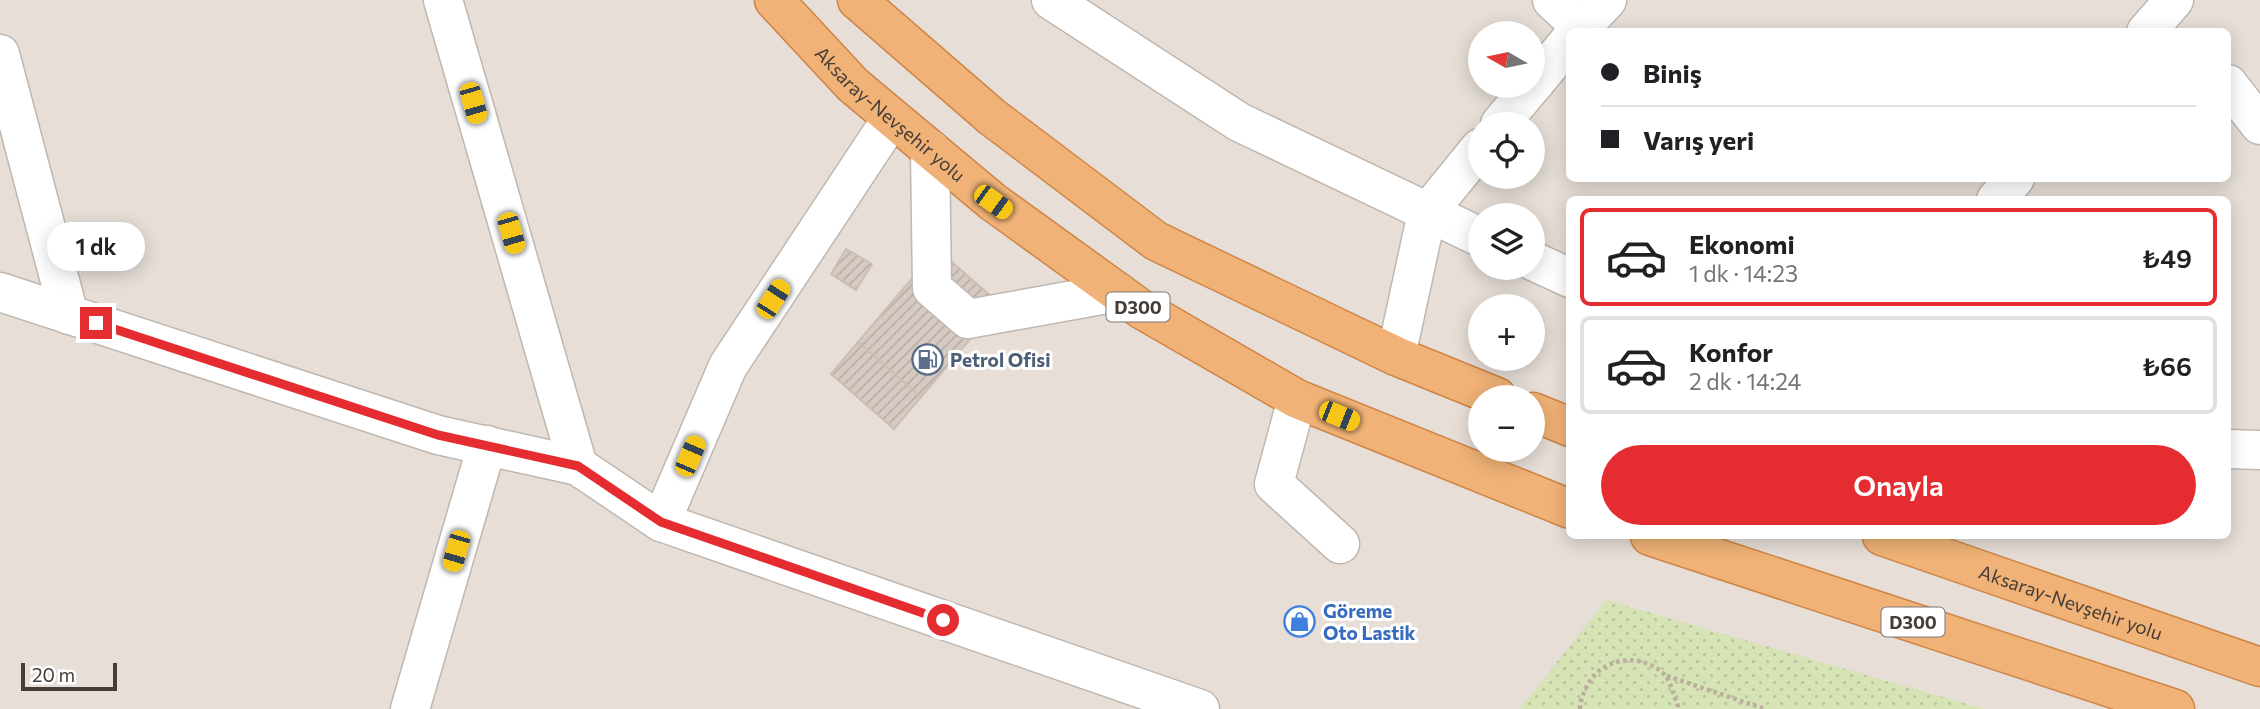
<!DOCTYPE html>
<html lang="tr">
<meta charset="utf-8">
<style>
:root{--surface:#fff;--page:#f2f2f2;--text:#202124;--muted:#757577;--line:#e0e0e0;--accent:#e52c31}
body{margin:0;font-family:Commissioner,sans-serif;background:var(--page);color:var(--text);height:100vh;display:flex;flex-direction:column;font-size:26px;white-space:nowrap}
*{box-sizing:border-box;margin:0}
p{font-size:23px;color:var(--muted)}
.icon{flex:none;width:38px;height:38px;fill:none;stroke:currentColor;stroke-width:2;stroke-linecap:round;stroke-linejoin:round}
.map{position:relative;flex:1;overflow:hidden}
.sheet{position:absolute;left:1566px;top:196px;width:665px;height:343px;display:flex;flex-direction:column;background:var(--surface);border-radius:10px;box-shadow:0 4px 18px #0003}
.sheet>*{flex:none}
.guide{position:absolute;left:1566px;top:28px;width:665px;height:154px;border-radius:10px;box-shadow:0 4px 18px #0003;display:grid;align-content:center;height:154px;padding:0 35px;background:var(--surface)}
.needle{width:46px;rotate:279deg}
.buttons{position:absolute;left:1468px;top:21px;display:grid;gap:14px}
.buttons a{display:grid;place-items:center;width:77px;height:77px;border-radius:50%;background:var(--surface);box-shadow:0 4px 18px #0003;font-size:35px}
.scale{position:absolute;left:21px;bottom:18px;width:96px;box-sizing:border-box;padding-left:7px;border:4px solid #453d37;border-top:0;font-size:19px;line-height:24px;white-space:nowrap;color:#453d37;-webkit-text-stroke:5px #fff;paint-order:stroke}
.end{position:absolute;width:32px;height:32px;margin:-16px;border:9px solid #e52c31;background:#fff;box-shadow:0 0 0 4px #fff}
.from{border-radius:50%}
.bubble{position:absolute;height:49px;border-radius:24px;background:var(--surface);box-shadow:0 4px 18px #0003;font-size:23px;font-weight:600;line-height:49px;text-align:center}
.car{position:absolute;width:21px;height:42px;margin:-21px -10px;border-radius:9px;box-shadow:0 0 5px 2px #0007;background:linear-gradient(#f5c518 24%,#345 0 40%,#f5c518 0 76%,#345 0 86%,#f5c518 0)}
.guide b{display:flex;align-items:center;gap:24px;height:66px;font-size:26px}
.guide b+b{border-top:2px solid var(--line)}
.guide i{width:18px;height:18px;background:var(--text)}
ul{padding:12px 0 0;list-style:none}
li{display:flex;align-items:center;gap:21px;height:98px;margin:0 14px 10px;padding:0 21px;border:4px solid var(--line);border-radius:10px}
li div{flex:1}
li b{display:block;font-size:26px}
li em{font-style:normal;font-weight:600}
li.active{border-color:var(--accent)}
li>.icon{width:63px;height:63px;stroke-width:1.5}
.button{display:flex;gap:14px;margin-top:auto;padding:14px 35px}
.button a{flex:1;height:80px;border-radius:42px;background:var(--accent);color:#fff;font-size:28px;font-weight:600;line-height:80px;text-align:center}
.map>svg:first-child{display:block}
</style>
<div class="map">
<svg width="2260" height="709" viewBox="0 0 2260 709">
<defs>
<pattern id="green-dots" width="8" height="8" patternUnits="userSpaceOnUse" patternTransform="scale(1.75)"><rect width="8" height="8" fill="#d6e3b5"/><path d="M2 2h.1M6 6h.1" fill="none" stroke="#b9c49c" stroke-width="1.8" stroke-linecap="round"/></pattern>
<pattern id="building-hatch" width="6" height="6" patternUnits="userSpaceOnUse" patternTransform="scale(1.75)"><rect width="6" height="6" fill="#d6cac2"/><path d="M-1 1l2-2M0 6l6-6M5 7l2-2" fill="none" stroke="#b9aea7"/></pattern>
</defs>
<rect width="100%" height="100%" fill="#f2eee8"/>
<path fill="#e6ded7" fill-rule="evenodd" d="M 0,0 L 2260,0 L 2260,709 L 0,709 ZM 1570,32 L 2228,32 L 2228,178 L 1570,178 ZM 1480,33 L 1533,33 L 1533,86 L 1480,86 ZM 1480,124 L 1533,124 L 1533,177 L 1480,177 ZM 1570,200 L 2228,200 L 2228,536 L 1570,536 ZM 1480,215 L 1533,215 L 1533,268 L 1480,268 ZM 1480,306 L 1533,306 L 1533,359 L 1480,359 ZM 1480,397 L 1533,397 L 1533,450 L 1480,450 Z"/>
<polygon fill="url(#green-dots)" points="1606,600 1984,709 1520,709"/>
<g fill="url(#building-hatch)" stroke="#cdbeb3" stroke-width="2">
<polygon points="846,249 872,264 856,290 831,274"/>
<polygon points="937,249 1000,304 921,397 858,342"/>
<polygon points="858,342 921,397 894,429 831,374"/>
</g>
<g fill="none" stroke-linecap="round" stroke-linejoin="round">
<defs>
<g id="minor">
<polyline points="443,0 578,466 661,522 1200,709"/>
<polyline points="1051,0 1239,122 1480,237"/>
<polyline points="1552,0 1581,27"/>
<polyline points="1577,32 1607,0"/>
<polyline points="2146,32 2174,0"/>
<polyline points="0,54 69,315"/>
<polyline points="2228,84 2260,125"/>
<polyline points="1533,85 1570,40"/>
<polyline points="1500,124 1532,86"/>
<polyline points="930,149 932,288 968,319 1118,292"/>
<polyline points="1996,200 2015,178"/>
<polyline points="1533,261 1570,278"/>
<polyline points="0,292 438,435 578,466"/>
<polyline points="1396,356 1427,213 1480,148"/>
<polyline points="1297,399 1274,484 1340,544"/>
<polyline points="2228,449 2260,450"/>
<polyline points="661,522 728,366 892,118"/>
<polyline points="410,709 487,445"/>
</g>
<g id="highway">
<path id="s1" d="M 774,0 L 853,85 L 993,202 L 1141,309 L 1297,399 L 1570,509"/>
<polyline points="857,0 992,117 1156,241 1396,356 1497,397"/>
<polyline points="1533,412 1570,427"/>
<polyline points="1650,536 2175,709"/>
<path id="s2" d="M 1882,536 L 2260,667"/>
</g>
</defs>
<use href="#minor" stroke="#c0b7af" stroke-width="41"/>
<use href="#highway" stroke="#ce8546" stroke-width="41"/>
<g stroke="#bdad9e" stroke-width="4.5" stroke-dasharray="3.5 3.5" stroke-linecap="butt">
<polyline points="1667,676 1765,709"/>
<path d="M 1580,709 C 1580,701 1583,695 1586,688 C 1600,657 1641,651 1665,675 C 1671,682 1674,697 1678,706 L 1677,709"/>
</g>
<use href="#minor" stroke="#fff" stroke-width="38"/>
<use href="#highway" stroke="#f0b276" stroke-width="38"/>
</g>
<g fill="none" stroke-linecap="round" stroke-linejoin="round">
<polyline stroke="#e52c31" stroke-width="9" points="96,323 438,435 578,466 661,522 943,620"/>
</g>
<defs>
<symbol id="fuel-ring" viewBox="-11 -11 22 22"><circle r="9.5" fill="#fff" stroke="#5c6f8a" stroke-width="1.5"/><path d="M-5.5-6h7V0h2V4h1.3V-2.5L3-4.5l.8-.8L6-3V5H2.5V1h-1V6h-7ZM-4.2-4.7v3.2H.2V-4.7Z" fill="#5c6f8a"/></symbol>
<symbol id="shop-ring" viewBox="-11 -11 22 22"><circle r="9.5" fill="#fff" stroke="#3f7fe0" stroke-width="1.5"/><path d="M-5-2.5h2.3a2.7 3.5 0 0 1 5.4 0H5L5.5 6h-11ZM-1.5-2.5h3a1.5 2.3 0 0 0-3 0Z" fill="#3f7fe0"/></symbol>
</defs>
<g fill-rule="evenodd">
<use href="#fuel-ring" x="910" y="342" width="35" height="35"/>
<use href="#shop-ring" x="1282" y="604" width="35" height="35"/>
</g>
<g text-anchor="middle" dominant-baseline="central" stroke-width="6" stroke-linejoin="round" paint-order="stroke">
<g fill="#fff" stroke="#7d7773" stroke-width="2">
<rect x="1106.5" y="292.5" width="63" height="29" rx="5"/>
<rect x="1881.5" y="607.5" width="63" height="29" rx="5"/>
</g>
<g font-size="18" font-weight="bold" fill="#453d37">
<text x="1138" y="307">D300</text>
<text x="1913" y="622">D300</text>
</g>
<g font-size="19" fill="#453d37" stroke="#fff">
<text stroke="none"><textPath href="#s1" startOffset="163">Aksaray-Nevşehir yolu</textPath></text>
<text stroke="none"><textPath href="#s2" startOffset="200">Aksaray-Nevşehir yolu</textPath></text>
</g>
<g font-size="19" font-weight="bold" fill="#4e5e75" stroke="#fff" text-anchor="start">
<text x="950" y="359">Petrol Ofisi</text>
</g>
<g font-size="19" font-weight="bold" fill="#366cbe" stroke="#fff" text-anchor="start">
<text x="1323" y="610">Göreme<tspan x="1323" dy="22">Oto Lastik</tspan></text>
</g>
</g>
</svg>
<div class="buttons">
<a><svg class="needle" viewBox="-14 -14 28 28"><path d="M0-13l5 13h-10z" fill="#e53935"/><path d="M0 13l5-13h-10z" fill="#757577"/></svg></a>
<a><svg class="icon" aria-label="locate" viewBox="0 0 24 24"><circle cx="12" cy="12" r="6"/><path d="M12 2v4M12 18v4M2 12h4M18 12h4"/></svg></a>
<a><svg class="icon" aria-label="layers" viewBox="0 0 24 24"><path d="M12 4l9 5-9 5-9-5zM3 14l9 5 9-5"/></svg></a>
<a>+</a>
<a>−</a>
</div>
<div class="scale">20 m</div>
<i class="end from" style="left:943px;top:620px"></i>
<i class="end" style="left:96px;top:323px"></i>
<div class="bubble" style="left:47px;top:222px;width:98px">1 dk</div>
<i class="car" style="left:473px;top:103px;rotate:164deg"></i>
<i class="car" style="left:993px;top:202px;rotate:126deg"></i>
<i class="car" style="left:511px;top:233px;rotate:164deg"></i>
<i class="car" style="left:773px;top:299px;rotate:33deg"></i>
<i class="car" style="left:1339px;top:416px;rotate:112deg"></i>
<i class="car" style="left:690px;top:456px;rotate:23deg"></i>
<i class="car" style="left:456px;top:551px;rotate:196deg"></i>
<div class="guide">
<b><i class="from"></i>Biniş</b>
<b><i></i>Varış yeri</b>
</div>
<section class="sheet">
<ul>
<li class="active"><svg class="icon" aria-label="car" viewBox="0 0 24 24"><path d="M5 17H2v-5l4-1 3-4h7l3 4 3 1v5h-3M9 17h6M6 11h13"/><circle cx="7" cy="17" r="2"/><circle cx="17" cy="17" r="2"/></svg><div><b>Ekonomi</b><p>1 dk · 14:23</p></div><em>₺49</em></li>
<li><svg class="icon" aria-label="car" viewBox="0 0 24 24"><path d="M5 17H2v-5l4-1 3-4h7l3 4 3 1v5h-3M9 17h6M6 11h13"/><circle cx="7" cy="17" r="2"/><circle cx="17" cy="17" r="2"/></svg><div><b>Konfor</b><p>2 dk · 14:24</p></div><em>₺66</em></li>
</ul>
<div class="button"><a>Onayla</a></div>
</section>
</div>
